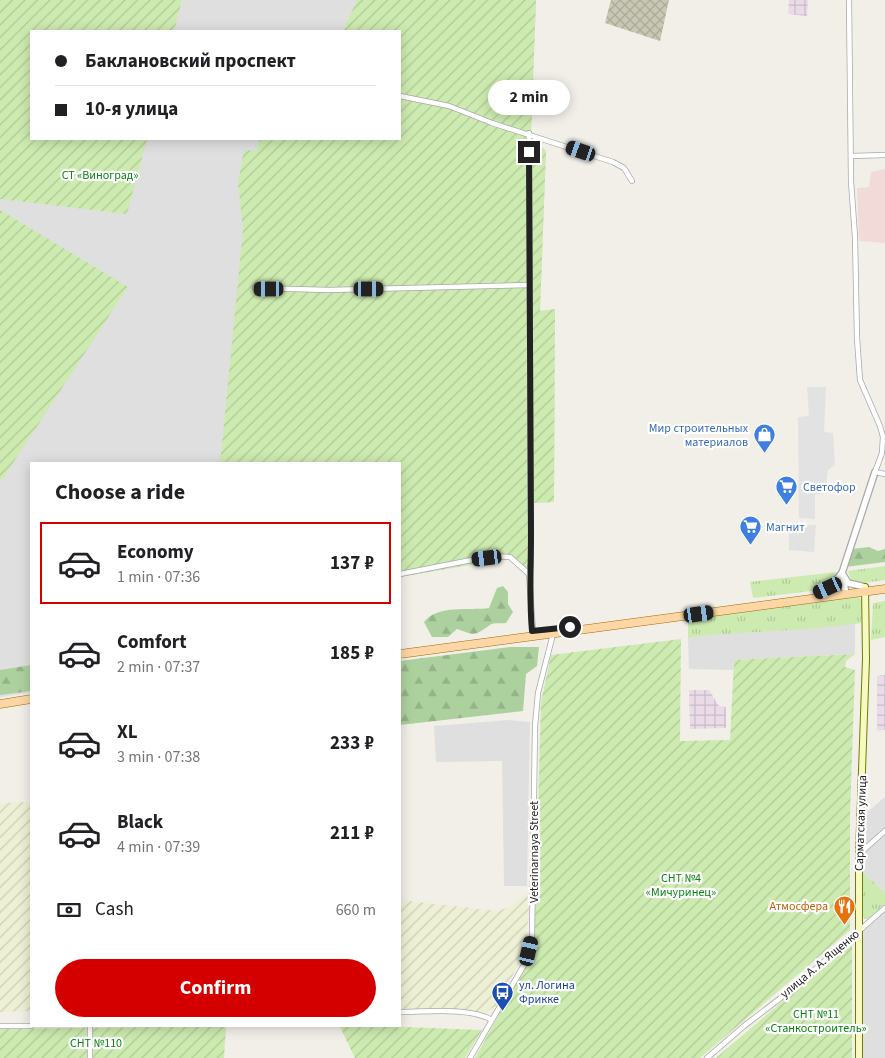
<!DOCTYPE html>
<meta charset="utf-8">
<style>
:root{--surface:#fff;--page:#f2f2f2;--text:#202124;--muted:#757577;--line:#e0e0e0;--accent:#d40000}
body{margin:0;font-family:"Source Sans 3",sans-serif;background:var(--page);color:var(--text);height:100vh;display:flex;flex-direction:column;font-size:19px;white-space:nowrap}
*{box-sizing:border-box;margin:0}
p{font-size:16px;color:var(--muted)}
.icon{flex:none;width:28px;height:28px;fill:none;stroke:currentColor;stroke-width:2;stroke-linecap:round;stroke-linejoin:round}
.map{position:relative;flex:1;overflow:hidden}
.panel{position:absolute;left:30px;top:462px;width:371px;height:565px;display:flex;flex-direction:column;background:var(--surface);border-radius:0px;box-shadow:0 2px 12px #0003}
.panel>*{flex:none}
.hud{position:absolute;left:30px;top:30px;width:371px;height:110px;border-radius:0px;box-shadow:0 2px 12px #0003;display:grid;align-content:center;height:110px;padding:0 25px;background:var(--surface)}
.end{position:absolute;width:22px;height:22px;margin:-11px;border:6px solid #222;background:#fff;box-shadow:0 0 0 2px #fff}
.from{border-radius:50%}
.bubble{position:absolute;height:35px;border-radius:18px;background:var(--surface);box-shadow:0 2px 12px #0003;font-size:16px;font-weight:700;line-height:35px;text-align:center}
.car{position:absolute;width:15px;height:30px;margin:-15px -8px;border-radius:6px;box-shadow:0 0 4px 1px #0007;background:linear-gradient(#222 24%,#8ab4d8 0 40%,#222 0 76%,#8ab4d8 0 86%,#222 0)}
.hud b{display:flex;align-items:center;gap:18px;height:48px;font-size:19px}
.hud b+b{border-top:1px solid var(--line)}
.hud i{width:12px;height:12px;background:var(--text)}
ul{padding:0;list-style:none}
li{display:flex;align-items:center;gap:15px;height:82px;margin:0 10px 8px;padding:0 15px;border:2px solid transparent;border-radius:0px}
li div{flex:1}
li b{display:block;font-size:19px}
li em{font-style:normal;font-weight:700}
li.on{border-color:var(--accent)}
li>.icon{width:45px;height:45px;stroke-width:1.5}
h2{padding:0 25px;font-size:22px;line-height:60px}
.pay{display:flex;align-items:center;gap:12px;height:55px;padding:0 25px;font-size:19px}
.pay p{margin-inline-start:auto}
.button{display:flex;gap:10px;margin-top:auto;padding:10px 25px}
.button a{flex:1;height:58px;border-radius:30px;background:var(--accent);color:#fff;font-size:20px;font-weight:700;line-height:58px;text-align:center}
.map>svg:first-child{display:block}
</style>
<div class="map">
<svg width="885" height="1058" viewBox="0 0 885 1058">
<defs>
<pattern id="industrial-grid" width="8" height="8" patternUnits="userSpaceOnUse" patternTransform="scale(1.25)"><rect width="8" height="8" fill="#ebdbe8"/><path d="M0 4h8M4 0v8" fill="none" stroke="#c9bcc7"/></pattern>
<pattern id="construction-cross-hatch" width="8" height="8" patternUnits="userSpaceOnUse" patternTransform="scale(1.25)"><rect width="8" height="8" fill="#c7c7b4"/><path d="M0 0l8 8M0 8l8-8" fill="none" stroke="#abab9a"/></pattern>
<pattern id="farmland-furrows" width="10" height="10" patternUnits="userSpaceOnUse" patternTransform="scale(1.25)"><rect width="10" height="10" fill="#eef0d5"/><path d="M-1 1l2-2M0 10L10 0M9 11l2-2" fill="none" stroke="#ccceb7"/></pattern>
<pattern id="grass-tufts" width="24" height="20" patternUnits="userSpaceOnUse" patternTransform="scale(1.25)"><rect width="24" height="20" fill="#cdebb0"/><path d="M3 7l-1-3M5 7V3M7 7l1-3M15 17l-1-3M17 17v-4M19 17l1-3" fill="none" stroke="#b0c997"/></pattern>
<pattern id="forest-firs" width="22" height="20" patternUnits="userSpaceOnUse" patternTransform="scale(1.25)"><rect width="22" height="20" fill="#add19e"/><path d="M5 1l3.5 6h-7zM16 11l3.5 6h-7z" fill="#95b388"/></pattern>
<pattern id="garden-furrows" width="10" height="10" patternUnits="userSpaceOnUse" patternTransform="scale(1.25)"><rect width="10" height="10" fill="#cdebb0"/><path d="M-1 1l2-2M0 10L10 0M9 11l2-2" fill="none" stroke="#b0c997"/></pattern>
</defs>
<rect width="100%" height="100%" fill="#f2efe9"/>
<g fill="#e0dfdf" fill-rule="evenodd">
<path d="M 0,0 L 536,0 L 531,136 L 546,151 L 540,311 L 555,309 L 554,502 L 532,503 L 532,577 L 510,558 L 400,577 L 400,464 L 31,464 L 31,693 L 0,697 ZM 31,31 L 400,31 L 400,139 L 31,139 Z"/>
<polygon points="855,624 855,654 734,660 733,670 689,669 688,638 728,633"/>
<polygon points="508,720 530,722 527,886 504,886 502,761 436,762 434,726"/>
<polygon points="885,797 885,892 862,872 864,815"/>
<polygon points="885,911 885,1058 861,1058 861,933"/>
</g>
<polygon fill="#f2dad9" points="885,169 885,243 859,241 857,188 869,187 871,172"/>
<g fill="url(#industrial-grid)">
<polygon points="789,0 808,0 807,16 788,14"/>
<polygon points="885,675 885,730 877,731 877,676"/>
<polygon points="689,690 709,690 719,706 726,707 726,728 690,729"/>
</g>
<polygon fill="url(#construction-cross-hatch)" points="611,0 669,0 660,41 605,23"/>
<g fill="url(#farmland-furrows)">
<polygon points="31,802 31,1011 0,1012 0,803"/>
<polygon points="528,893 529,909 526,941 518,965 497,1005 486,1012 400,1010 400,900 498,911 513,905"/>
</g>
<g fill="url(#grass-tufts)">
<polygon points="885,566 885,580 855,584 851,581 848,571"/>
<polygon points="836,572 828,585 819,590 753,598 750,582"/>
<path d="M 857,595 L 862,601 L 861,623 C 804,632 746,630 688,638 L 688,618 Z"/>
<polygon points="885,601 885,637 871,640 873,603"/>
<polygon points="862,872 885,892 885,904 869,919 865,919 861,915"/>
</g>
<g fill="url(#forest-firs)">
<polygon points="869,547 878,551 885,549 885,562 845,567 852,549"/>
<path d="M 503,586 L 508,592 L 508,604 L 513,612 L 506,623 C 501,624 494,622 490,625 C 473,637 475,635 457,629 L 448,637 L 432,637 L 424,622 C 438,604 469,611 489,608 L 497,588 Z"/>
<polygon points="510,647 539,647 537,666 526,674 523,711 400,725 400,661"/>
<polygon points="31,665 31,691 0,695 0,670"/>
</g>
<g fill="url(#garden-furrows)">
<polygon points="0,0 182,0 174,31 31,31 31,139 147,139 127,214 0,199"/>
<polygon points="357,0 536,0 531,136 546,151 540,311 555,309 554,502 532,503 532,577 523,571 510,558 400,577 400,464 220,464 243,230 238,183 244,150 256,151 260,139 400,139 400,31 343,31"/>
<polygon points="0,210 128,287 0,483"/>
<polygon points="681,639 680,741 730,740 734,660 855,654 846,661 845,667 855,670 850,816 850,930 700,1058 475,1058 534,951 541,702 551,655"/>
<polygon points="852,942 852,1058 716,1058"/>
<polygon points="226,1026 224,1058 0,1058 0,1029"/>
<polygon points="381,1026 482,1030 465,1058 355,1058 340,1027"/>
</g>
<g fill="#e2e2e2">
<polygon points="807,387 826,387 824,432 833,433 835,465 828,470 825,493 815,495 815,519 799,518 798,417 809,416"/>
<polygon points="816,525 814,552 789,550 789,526"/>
</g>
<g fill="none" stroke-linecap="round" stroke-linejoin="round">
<defs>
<g id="minor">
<polyline points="849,0 851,181 855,237 857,338 860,380 880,426 883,437 882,453 875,472 885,474"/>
<polyline points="400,96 449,106 492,123 613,162 624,168 632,181"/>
<polyline points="529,133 531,563 529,574 533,631"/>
<polyline points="851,156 885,155"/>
<polyline points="255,288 329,290 530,285"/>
<polyline points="400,574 492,556 510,557 529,574"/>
<polyline points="859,854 885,831"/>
<path d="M 400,1012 C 426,1012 469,1007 492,1020"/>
<polyline points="0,1026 31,1026"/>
<polyline points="90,1058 90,1026"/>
<polyline points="470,1058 524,965 532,938 535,726 538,693 553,634"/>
<polyline points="707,1058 744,1026 795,987 885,908"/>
</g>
<g id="tertiary">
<polyline points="842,573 848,583 865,587"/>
<polyline points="843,578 846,594"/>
<polyline points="817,594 828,589 842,573 875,472"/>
</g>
<polyline id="secondary" points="859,1058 859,854 866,659 865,587"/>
<g id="primary">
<polyline points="400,654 885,589"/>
<polyline points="0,704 31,699"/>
</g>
</defs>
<use href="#minor" stroke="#a9a9a9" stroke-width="6"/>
<use href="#tertiary" stroke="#a9a9a9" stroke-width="8"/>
<use href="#secondary" stroke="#707d05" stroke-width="8"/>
<use href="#primary" stroke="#a06b00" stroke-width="9"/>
<use href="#minor" stroke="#fff" stroke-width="4.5"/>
<use href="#tertiary" stroke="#fff" stroke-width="5.5"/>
<use href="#secondary" stroke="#f7fabf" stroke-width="6"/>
<use href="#primary" stroke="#fcd6a4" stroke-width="8"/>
</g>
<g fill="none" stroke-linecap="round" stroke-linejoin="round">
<path stroke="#222" stroke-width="6" d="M 529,152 L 531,534 C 531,567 529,599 532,631 L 570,627"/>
</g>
<defs>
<symbol id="shop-pin" viewBox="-11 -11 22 30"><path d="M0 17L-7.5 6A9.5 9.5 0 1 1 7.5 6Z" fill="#3f7fe0" stroke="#fff"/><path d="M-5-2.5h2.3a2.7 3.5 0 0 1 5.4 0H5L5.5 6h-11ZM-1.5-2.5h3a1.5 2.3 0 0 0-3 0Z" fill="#fff"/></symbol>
<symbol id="supermarket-pin" viewBox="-11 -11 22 30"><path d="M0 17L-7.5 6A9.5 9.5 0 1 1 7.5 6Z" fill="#3f7fe0" stroke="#fff"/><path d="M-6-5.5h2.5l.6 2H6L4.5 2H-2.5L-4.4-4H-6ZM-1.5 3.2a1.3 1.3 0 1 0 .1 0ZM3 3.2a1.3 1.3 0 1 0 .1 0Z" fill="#fff"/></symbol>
<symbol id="restaurant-pin" viewBox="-11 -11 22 30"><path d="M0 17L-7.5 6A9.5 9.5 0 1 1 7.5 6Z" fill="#e8710a" stroke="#fff"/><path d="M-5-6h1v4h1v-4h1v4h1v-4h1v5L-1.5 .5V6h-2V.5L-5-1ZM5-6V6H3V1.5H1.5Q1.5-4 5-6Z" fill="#fff"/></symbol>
<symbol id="bus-pin" viewBox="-11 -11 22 30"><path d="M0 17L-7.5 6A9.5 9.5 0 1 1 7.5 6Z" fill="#1a4fb4" stroke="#fff"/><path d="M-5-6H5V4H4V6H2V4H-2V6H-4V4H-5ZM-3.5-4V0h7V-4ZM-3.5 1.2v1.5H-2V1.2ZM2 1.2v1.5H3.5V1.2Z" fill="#fff"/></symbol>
</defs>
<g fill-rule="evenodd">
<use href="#shop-pin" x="752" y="422" width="25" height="34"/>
<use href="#supermarket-pin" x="774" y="474" width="25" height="34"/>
<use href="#supermarket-pin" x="738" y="514" width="25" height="34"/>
<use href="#restaurant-pin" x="832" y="894" width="25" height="34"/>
<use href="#bus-pin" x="490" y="980" width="25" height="34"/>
</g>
<g text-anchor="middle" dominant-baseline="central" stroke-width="4.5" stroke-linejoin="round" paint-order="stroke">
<g font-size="12" fill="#0c8416" stroke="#fff">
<text x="100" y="175">СТ «Виноград»</text>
<text x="681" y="878">СНТ №4<tspan x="681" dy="14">«Мичуринец»</tspan></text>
<text x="816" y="1014">СНТ №11<tspan x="816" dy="14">«Станкостроитель»</tspan></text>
<text x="96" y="1043">СНТ №110</text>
</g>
<g font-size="12" fill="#366cbe" stroke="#fff" text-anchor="start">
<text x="748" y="428" text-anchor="end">Мир строительных<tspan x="748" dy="14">материалов</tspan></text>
<text x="803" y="487">Светофор</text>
<text x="766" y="527">Магнит</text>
</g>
<g font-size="12" fill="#222" stroke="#fff">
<text transform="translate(861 823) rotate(-88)">Сарматская улица</text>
<text transform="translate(534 852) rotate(-90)">Veterinarnaya Street</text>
<text transform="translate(820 964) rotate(-40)">улица А. А. Ященко</text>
</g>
<g font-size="12" fill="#c56008" stroke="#fff" text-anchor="end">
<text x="828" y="906">Атмосфера</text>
</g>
<g font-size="12" fill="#164399" stroke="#fff" text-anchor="start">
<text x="519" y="985">ул. Логина<tspan x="519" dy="14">Фрикке</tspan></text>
</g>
</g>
</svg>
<i class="end from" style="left:570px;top:627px"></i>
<i class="end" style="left:529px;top:152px"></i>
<div class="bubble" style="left:488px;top:80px;width:82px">2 min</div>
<i class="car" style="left:581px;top:151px;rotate:289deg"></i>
<i class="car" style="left:269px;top:289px;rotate:270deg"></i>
<i class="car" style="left:369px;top:289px;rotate:90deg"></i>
<i class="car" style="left:487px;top:558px;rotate:263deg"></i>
<i class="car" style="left:828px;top:588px;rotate:245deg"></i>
<i class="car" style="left:699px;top:614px;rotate:82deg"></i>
<i class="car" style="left:529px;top:951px;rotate:13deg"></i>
<div class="hud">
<b><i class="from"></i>Баклановский проспект</b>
<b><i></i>10-я улица</b>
</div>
<section class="panel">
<h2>Choose a ride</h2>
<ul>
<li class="on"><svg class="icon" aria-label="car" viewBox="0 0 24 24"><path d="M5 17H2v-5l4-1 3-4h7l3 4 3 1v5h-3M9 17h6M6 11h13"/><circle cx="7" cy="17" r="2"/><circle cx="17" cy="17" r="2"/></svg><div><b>Economy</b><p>1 min · 07:36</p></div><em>137 ₽</em></li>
<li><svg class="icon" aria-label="car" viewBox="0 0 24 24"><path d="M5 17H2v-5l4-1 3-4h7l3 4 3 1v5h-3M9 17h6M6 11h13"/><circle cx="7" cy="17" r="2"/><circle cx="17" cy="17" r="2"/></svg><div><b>Comfort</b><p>2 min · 07:37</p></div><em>185 ₽</em></li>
<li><svg class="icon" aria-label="car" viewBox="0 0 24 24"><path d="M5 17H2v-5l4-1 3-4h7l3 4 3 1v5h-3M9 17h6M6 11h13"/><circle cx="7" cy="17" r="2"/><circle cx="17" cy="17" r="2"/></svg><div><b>XL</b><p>3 min · 07:38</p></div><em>233 ₽</em></li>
<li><svg class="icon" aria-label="car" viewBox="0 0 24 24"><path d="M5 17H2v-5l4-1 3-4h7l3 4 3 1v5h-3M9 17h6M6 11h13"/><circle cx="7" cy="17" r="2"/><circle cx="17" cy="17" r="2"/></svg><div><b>Black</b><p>4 min · 07:39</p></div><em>211 ₽</em></li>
</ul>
<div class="pay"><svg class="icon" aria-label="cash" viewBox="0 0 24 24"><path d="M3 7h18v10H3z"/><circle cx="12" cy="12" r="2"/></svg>Cash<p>660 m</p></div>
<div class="button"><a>Confirm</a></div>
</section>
</div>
